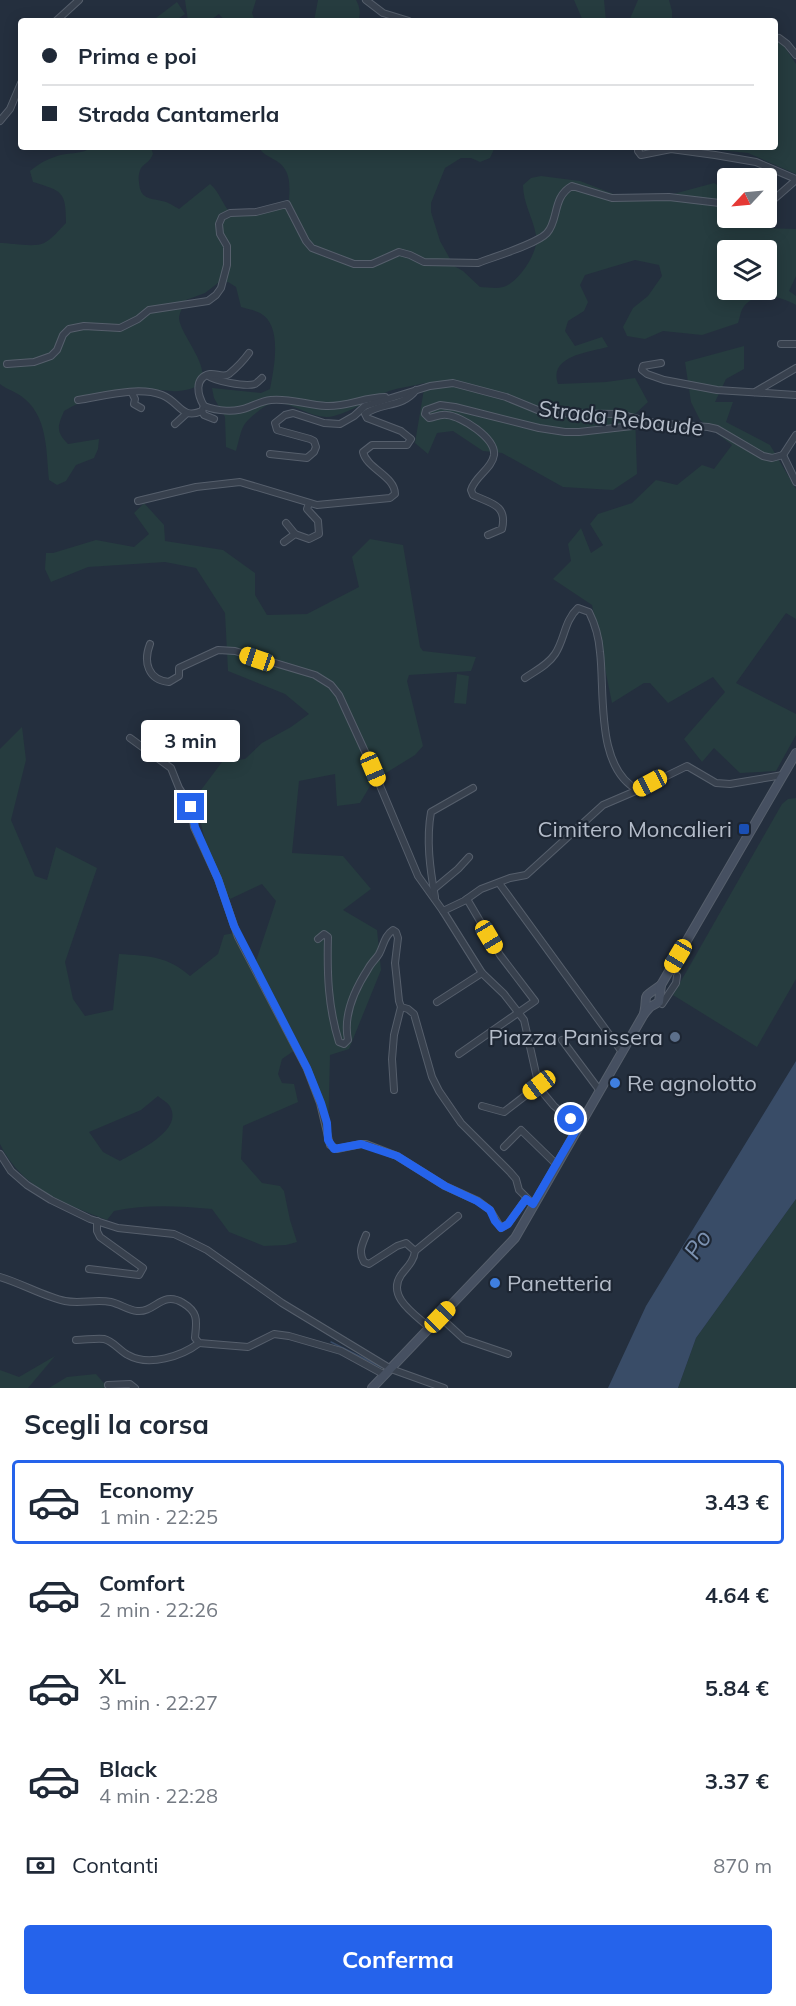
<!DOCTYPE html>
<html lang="it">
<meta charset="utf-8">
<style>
:root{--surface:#fff;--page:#f2f2f3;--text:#1f2937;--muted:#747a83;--line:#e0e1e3;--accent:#2563eb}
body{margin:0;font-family:Mulish,sans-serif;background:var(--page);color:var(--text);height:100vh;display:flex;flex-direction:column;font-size:22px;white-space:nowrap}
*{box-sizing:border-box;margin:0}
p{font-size:20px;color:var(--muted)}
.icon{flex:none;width:33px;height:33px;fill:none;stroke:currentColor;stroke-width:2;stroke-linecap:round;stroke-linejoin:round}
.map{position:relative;height:1388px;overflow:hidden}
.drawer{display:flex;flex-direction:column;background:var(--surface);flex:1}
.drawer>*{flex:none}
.banner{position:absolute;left:18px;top:18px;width:760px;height:132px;border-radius:6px;box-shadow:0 3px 15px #0003;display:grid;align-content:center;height:132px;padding:0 24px;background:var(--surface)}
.needle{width:39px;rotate:244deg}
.tools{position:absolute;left:717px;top:168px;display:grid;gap:12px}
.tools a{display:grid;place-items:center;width:60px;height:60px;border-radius:6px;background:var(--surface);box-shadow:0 3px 15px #0003;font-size:30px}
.end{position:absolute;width:27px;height:27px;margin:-14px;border:8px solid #2563eb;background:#fff;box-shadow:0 0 0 3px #fff}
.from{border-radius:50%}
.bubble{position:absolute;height:42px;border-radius:6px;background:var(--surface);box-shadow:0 3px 15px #0003;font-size:20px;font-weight:700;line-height:42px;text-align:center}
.car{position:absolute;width:18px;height:36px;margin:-18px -9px;border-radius:8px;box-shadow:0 0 4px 2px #0007;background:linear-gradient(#f5c518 24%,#345 0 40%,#f5c518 0 76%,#345 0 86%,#f5c518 0)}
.banner b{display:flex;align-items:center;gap:21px;height:57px;font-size:22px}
.banner b+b{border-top:2px solid var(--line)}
.banner i{width:15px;height:15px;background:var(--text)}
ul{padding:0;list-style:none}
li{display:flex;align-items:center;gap:18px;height:84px;margin:0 12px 9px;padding:0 12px;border:3px solid transparent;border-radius:6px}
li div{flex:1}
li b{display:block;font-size:22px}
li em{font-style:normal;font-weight:700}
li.active{border-color:var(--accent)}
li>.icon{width:54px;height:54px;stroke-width:1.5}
h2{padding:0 24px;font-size:27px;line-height:72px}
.pay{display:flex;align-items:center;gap:15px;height:66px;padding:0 24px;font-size:22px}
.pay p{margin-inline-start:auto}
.primary-button{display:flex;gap:12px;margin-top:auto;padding:12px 24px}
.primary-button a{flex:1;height:69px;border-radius:6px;background:var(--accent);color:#fff;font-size:24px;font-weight:700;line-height:69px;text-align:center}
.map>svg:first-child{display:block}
</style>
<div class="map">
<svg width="796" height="1388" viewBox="0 0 796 1388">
<rect width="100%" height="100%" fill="#242f3e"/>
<g fill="#263c3f" fill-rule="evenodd">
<polygon points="185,0 256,0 252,13 255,21 225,21 219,14 209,21 188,21"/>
<path d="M 318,0 L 356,0 C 360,7 361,14 358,21 L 314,21 Z"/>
<polygon points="574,0 604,0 606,21 583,21"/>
<polygon points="638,0 669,0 672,11 672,21 629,21"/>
<polygon points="177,2 185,14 175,21 152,21"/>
<polygon points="776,40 782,43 796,64 796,174 748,153 691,147 776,147"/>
<path d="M 92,147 L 151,147 L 153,154 C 149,163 146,162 141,168 C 139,172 138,178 139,182 C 140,199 149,198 162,201 C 168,202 174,206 179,209 L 210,184 C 221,193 222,206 233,215 L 271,208 L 289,200 C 290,183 291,168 273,159 C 267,155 262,154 259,147 L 495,147 L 490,158 L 480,162 L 471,158 L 461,158 L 445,168 L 431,203 L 431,212 L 440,241 L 454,266 L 463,271 L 480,287 C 487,287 496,289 503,287 C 519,283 540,250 536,235 C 533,218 523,203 523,185 L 531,178 L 541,176 L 580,181 L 616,195 L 666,196 L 714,183 L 722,188 L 727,197 L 722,215 L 725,224 L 734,227 L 796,229 L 796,276 L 789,291 L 796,296 L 796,305 C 782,297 759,290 745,305 C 741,309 740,317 738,323 L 702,335 L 663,331 L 645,339 L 627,336 L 623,327 L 633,308 L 648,296 L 662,276 L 659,265 L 635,260 L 585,275 L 580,285 L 588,302 L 584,311 L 568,321 L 565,331 L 575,346 L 602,337 L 608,347 C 589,352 548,356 558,384 L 606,382 L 635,378 L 648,402 L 635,414 L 637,474 L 613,490 L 563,487 L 502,453 L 483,451 L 453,431 L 437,433 L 428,454 L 415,443 L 425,383 C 413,386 401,387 389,391 C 371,398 353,411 334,416 C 308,423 285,390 261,409 C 240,425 243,426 236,451 L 226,447 L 225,417 L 214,398 L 212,388 L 261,393 L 270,389 C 274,368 283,325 260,313 C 254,310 247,309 241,307 L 236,287 L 228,282 L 218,283 L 205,293 L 186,300 C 184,304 180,312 179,317 C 178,335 224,379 190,389 C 184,390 178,392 172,391 C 137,387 95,392 64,411 C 58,426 55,431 68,444 L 99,439 L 98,449 L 94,458 L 76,465 L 66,481 L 57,485 L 49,480 C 46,450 48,415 21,396 C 14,391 6,389 0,384 L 0,243 C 11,243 35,248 44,243 C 52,239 59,230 66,223 C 66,191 62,191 33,182 L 30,171 C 38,164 47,159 57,156 C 69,152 82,155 92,147 ZM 728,250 L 766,250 L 766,290 L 728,290 Z"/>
<polygon points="744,346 744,369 726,379 715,402 733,402 726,422 770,445 796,489 796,619 786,613 736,683 796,714 796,735 776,771 740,773 714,748 702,762 684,739 725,692 713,677 668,703 650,683 644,683 612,703 592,605 553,579 571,561 568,544 581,528 591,553 603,545 590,524 598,514 632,503 656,480 677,485 702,465 714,469 732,445 700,420 691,402 685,362"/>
<path d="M 144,503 L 164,525 L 165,541 L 223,550 L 255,573 L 255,595 L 267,615 L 307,614 L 359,587 L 352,557 L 370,539 L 403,545 L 420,647 L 423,651 L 476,657 L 471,671 L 409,675 L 407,681 L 423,746 L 415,755 L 373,781 L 360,803 L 337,806 L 335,774 L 299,781 L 292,853 L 343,856 L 371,889 L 343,910 L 377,930 L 381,970 L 349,1049 L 330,1055 L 328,1137 L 314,1091 L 295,1050 L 282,1059 L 278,1074 L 282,1083 L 294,1084 L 298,1102 L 243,1126 L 241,1159 L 262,1183 L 280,1186 L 284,1191 L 290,1220 L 297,1242 L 286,1245 L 264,1246 L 229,1232 L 212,1209 C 178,1206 147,1204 114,1211 L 107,1220 C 65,1204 21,1188 0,1144 L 0,749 L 22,727 L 26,760 L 11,820 L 35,876 L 47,880 L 56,847 L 97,868 L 65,962 L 73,999 L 85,1016 L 113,1010 L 119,954 C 148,956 168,956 190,976 L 218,954 L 224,935 L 234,933 L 254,967 L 276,901 L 262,884 L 230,899 L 208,853 L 195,798 L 222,762 L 245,759 L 262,743 L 291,727 L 309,714 L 285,694 L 228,671 L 225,613 L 196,568 L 165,562 L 88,567 L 51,582 L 45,569 L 46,553 L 53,553 L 96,540 L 134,547 L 149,534 L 134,513 ZM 158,1096 C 161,1099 167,1102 169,1105 C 186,1130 137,1151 120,1161 L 103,1152 L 89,1132 L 141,1110 Z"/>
<polygon points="457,674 469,676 466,704 454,703"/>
<polygon points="796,798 796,979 757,1047 673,995 782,804 788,799"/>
<polygon points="796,1199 796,1388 678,1388 696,1338"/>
<polygon points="55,1356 28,1388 0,1388 0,1370 19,1377"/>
<polygon points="96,1374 108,1388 49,1388 67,1377"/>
</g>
<polygon fill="#394c67" points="796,1061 796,1199 696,1338 678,1388 608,1388 646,1306"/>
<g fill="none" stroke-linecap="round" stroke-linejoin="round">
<polyline stroke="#394c67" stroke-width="1.5" points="331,1342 381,1367"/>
<defs>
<g id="street">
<polyline points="366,0 383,13 409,21"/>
<polyline points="56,21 79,0"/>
<polyline points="779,38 787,44 796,55"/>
<polyline points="0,121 10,109 21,83"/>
<polyline points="640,147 638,151 641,155 671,149 715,155 756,162 796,179"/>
<polyline points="766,202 773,200 796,180"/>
<polyline points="781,344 796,344"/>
<polyline points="661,363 643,366 642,370 647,374 664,380 717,390 796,395"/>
<path d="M 7,364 L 34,362 L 51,356 L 57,350 L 63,335 L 69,329 L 84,326 L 120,328 L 138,319 L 149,310 L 208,301 L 216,295 L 221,288 L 227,265 L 227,246 L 220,234 L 219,224 L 222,217 L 230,213 L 256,212 L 287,204 L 306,241 L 312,248 L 354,264 L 372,264 L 399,252 L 410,255 L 424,262 L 478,263 C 493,257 537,244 547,233 C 559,220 552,197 572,186 L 612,198 L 669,197 L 728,204"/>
<path d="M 207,375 C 214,381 245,387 255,384 C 258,382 260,380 262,378"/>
<polyline points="755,392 796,368"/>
<polyline points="132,393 135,399 134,404 141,408"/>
<path d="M 78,400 C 104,396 138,386 162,395 C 180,402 181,420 202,411 L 204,406 C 217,411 235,413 249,407 C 257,404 262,401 271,400 C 289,398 307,405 326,406 C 346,407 365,397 385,397"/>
<path d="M 204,406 C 198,396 193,378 210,374 C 216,373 223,378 229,374 C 235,369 244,360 249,353"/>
<polyline points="202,411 204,415 214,419"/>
<polyline points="175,424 186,414"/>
<polyline points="270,454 307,458 314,452 316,447 314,441 310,439 277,430 275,423 285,415 293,413 324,423 340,424 354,416 365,406 430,386 453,383 506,397 545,413 618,414 654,423 708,427 717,429 763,456 772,458 783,455 796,482"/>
<polyline points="783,455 796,435"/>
<path d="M 138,501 L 196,487 L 240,482 L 317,505 L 390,498 L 395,494 C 395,476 367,469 363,452 L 372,445 L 407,445 L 411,439 L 401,431 L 367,418 L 365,414 C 381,402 403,408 416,390"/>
<polyline points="286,523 295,534"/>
<path d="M 488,535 L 502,529 C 508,504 489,503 473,495 L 471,490 C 475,476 492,469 494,455 C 496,438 461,416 447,415 C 440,414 435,417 429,418 L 425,414 L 426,410 L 440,405 L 455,407 L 539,428 L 565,432 L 579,432 L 650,424"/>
<polyline points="284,542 295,534 309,539 319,534 318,521 307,509 309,503"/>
<path d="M 150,644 C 143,662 148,680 169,682 L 179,676 L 179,668 L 218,650 L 235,651 L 315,675 L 331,685 L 339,695 L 373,769 L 418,876 L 443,911 L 482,973 L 504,994 L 524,1020 L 537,1078 L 544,1094 L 554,1106 L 579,1126"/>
<path d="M 525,678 C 535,671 548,665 555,654 C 565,639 564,621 578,608 L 589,612 C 595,624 599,638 600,652 C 605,692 595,768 638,790 L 687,766 L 716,783 L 730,784 L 783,775"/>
<polyline points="130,738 171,768 179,788 191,807 194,827 218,879 238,937 307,1069 320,1103 330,1145 337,1149 361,1144 366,1144 397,1156 445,1186 478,1201 490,1210 501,1228 508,1224 526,1199"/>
<polyline points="499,883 622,1052"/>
<polyline points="434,889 458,869 469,857"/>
<path d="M 435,897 C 430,869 426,840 431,812 L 473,788"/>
<polyline points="443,911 464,901 481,889 510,878 526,875 603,805 638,790"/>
<path d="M 318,939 L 324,934 L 328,937 C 327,973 328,1007 339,1042 L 344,1044 L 348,1040 C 343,1016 355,989 368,969 C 371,963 376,959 379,954 C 384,945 384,936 393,930 L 396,932 L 398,938 L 395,963 L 399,1001 L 401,1007 L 394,1035 L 392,1059 L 394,1090"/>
<polyline points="437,1002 482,973"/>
<polyline points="662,1004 676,983 677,976"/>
<polyline points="401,1007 408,1009 414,1014 432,1077 439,1091 461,1123 510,1172 516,1179 519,1190 533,1204"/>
<polyline points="562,1040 600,1091"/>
<polyline points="459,1054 535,1001 500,955 467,899"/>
<polyline points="482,1106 504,1112 539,1085"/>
<polyline points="504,1147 521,1130 556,1164"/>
<polyline points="0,1154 11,1171 27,1185 51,1200 90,1219 118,1228 174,1234 189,1241 207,1250 282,1303 391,1369 444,1388"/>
<path d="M 366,1235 C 362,1245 358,1252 364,1262 L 369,1264 L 397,1246 L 406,1243 L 415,1251 C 414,1261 407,1267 401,1275 C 386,1297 416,1315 430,1328"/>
<polyline points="415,1251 458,1216"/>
<polyline points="89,1269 139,1275 143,1268 100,1237 97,1231 97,1221"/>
<path d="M 0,1277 C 21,1283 45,1297 65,1301 C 80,1304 96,1299 111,1302 C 120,1304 128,1310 137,1311 C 155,1313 162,1290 183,1303 C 200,1313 196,1323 195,1338 L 199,1343 L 248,1347 L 274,1334 L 289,1336 L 341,1351 L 385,1375"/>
<polyline points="440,1317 464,1339 508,1354"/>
<path d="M 76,1340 C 85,1340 96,1338 104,1339 C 113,1341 120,1351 128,1355 C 149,1367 182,1356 199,1343"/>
<polyline points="108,1385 130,1384 135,1388"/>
</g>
<g id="secondary">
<path d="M 644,1014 C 649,991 639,1001 661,985"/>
<polyline points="372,1388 515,1238 644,1014 650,1007 659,1002 661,985 796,753"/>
</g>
</defs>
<use href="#street" stroke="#565f6c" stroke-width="8"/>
<use href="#secondary" stroke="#565f6c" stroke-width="10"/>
<use href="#street" stroke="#38414e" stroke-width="6"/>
<use href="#secondary" stroke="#465061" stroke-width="8"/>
</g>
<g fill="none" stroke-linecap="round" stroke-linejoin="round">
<polyline stroke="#2563eb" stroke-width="8" points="191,807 195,827 218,879 234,926 307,1068 321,1103 327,1123 328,1140 334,1149 361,1144 397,1156 445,1186 477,1201 490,1210 495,1221 501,1228 508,1224 526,1199 533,1204 579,1125 571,1119"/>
</g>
<rect fill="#1a4fb4" stroke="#1d2633" stroke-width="2" x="738" y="823" width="12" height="12" rx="3"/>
<circle fill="#5c6f8a" stroke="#1d2633" stroke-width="2" cx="675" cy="1037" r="6"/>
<g fill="#3f7fe0" stroke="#1d2633" stroke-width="2">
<circle cx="615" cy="1083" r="6"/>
<circle cx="495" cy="1283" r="6"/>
</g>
<g text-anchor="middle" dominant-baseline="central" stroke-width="4.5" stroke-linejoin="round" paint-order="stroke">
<g font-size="22" fill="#b4bcc9" stroke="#1d2633">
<text transform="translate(621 418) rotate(7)">Strada Rebaude</text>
</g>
<g font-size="22" fill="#b4bcc9" stroke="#1d2633" text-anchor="end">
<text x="732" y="829">Cimitero Moncalieri</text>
<text x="663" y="1037">Piazza Panissera</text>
<text x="627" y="1083" text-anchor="start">Re agnolotto</text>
<text x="507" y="1283" text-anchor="start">Panetteria</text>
</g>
<g font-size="24" font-style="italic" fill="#7c92b1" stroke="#1d2633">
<text transform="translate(697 1244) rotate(-57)">Po</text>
</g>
</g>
</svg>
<div class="tools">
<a><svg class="needle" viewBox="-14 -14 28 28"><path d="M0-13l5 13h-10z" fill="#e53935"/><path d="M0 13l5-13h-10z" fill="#747a83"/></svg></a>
<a><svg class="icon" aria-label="layers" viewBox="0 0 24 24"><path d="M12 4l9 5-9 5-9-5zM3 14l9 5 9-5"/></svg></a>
</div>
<i class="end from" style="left:571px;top:1119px"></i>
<i class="end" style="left:191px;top:807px"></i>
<div class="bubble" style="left:141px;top:720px;width:99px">3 min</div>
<i class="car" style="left:257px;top:659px;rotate:289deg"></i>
<i class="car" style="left:373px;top:769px;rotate:157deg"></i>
<i class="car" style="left:650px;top:783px;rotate:242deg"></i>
<i class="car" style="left:489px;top:937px;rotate:149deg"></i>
<i class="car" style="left:678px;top:956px;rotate:211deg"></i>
<i class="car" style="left:539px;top:1085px;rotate:233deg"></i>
<i class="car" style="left:440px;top:1317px;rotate:44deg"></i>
<div class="banner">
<b><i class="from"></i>Prima e poi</b>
<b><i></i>Strada Cantamerla</b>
</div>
</div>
<section class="drawer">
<h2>Scegli la corsa</h2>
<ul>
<li class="active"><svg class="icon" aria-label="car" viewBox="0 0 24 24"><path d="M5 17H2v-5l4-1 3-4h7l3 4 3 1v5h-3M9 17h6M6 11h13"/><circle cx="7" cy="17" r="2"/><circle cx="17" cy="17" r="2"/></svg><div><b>Economy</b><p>1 min · 22:25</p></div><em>3.43 €</em></li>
<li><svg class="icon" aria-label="car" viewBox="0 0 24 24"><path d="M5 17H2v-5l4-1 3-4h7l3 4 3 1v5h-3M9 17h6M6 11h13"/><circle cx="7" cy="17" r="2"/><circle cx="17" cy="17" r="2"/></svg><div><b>Comfort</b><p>2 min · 22:26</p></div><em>4.64 €</em></li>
<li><svg class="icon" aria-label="car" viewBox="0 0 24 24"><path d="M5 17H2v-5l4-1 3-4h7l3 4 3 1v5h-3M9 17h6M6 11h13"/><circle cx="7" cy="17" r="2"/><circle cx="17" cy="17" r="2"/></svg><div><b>XL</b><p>3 min · 22:27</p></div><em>5.84 €</em></li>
<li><svg class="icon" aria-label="car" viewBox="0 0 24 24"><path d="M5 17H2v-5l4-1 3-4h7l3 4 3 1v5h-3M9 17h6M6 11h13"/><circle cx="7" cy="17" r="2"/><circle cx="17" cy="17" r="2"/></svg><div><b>Black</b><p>4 min · 22:28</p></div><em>3.37 €</em></li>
</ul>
<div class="pay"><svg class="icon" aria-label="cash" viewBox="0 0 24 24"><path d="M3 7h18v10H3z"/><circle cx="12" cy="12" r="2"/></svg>Contanti<p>870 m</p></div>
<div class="primary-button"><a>Conferma</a></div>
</section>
